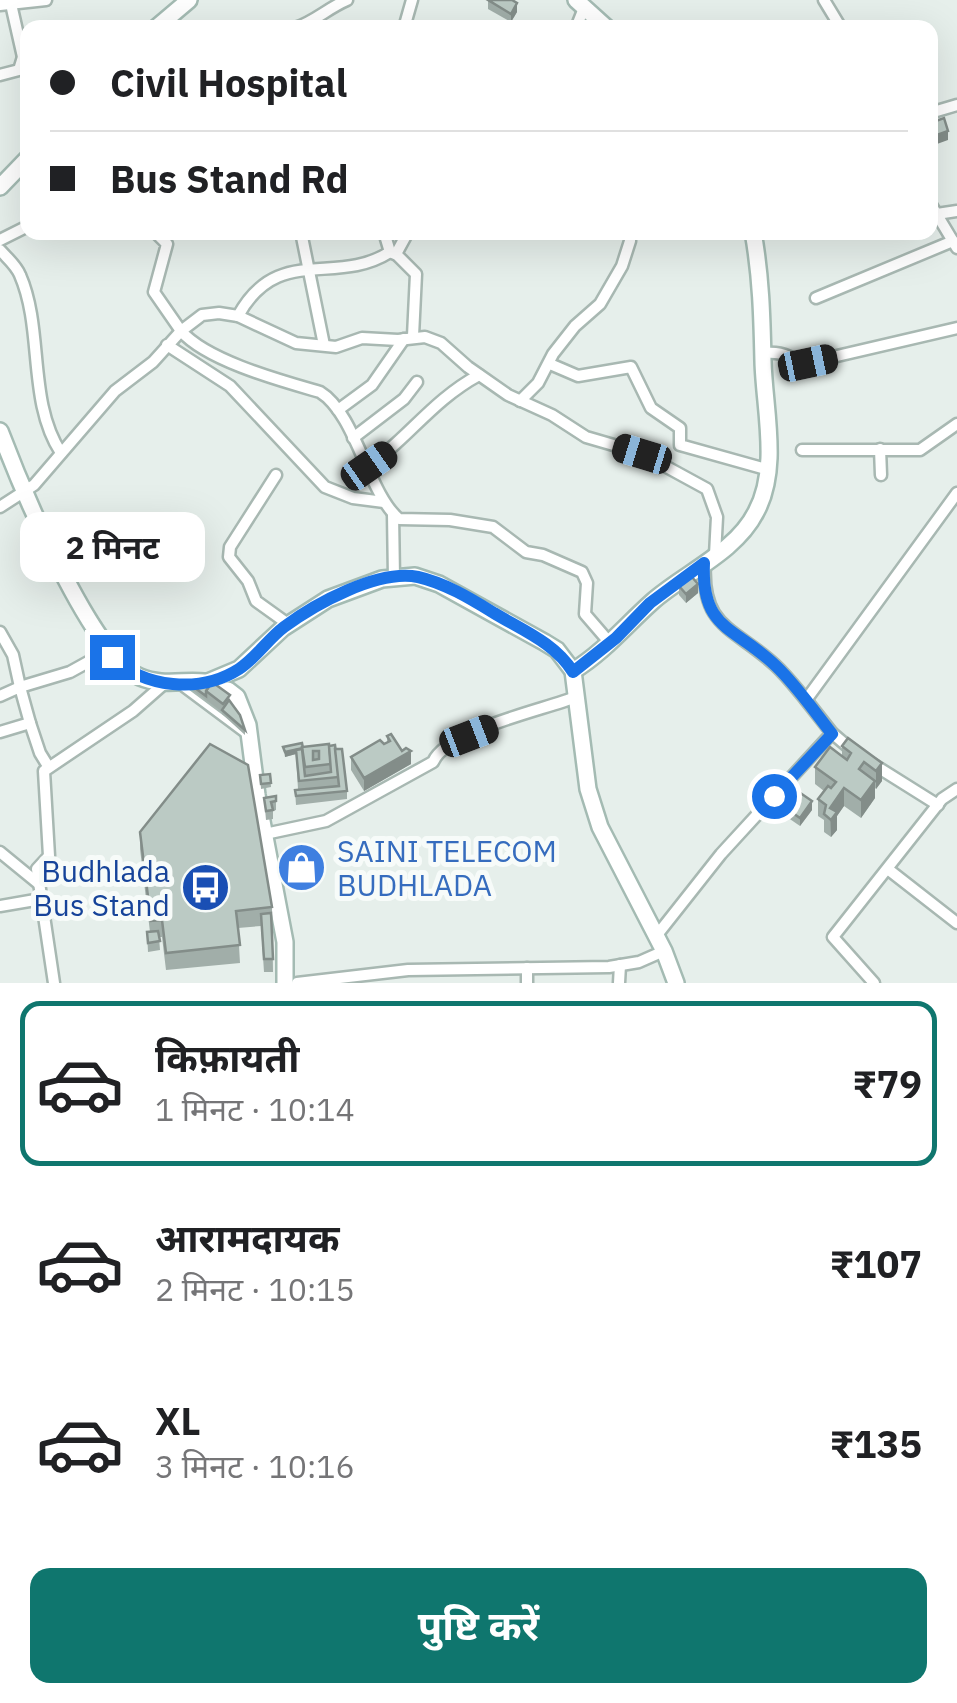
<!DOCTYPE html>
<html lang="hi">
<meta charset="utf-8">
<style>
:root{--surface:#fff;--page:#f2f2f2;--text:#202124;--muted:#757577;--line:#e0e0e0;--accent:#0f766e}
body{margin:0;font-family:"IBM Plex Sans","Noto Sans Devanagari",sans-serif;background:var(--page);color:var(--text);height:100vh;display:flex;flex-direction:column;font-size:38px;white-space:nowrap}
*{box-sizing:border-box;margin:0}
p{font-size:32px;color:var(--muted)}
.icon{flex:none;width:55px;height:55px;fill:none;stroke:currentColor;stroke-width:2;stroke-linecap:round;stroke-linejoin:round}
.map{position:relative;height:983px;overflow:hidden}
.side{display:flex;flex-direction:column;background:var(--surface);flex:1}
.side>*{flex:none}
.top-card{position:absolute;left:20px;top:20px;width:918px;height:220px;border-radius:20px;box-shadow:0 10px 40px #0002;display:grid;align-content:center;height:220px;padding:0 30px;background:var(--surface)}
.end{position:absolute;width:45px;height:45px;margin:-22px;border:12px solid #1a73e8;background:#fff;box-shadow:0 0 0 5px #fff}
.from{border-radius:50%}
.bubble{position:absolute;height:70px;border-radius:20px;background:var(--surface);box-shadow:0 10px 40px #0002;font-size:32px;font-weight:700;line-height:70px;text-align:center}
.car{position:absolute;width:30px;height:60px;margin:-30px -15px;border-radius:12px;box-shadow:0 0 8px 2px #0007;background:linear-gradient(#222 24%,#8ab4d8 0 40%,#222 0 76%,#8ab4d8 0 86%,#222 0)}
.top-card b{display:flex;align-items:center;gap:35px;height:95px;font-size:38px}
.top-card b+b{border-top:2px solid var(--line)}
.top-card i{width:25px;height:25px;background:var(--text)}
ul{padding:18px 0 0;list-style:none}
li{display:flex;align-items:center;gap:30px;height:165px;margin:0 20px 15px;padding:0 10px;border:5px solid transparent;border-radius:20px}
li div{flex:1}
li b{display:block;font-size:38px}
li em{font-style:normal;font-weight:700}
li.on{border-color:var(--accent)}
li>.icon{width:90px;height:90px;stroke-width:1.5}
.button{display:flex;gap:20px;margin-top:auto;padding:20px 30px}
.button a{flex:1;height:115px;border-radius:20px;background:var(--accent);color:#fff;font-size:40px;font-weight:700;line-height:115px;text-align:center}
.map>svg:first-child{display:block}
</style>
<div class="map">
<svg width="957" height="983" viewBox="0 0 957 983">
<rect width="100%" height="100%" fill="#e6efeb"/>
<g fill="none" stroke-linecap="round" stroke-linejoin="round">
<defs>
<polyline id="lane" points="181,687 244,734"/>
<g id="street">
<polyline points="824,0 841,28"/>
<polyline points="11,4 23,57"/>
<polyline points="0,5 46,0"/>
<path d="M 295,28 C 314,22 328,8 347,0"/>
<polyline points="404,28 412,0"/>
<polyline points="576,28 584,8"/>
<polyline points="0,75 19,70 23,57 28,55"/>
<polyline points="930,113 957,105"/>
<polyline points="930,203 957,248"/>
<polyline points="937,214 957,211"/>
<polyline points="155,232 167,244 154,292 181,331 202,315 219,313 238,316 296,343 336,347 362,338 398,340 425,337 441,343 468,367 508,395 552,415 586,437 641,453 707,489 717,517 715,555"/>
<polyline points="301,232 324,345"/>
<polyline points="384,232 390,252 395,254"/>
<polyline points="408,232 396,254 416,274 413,336"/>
<polyline points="697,232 719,232"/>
<polyline points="0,240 28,226"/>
<path d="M 0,250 C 7,258 16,265 20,275 C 44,330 27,401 61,453"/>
<polyline points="816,298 953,241"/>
<path d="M 238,316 C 278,243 335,287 390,252"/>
<polyline points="167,345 230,386 325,487 353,498 384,502"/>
<path d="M 763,353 C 788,351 787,359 807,363 L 957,328"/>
<polyline points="550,364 578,376 631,367 651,408 680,428 680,445 766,469"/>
<polyline points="520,401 538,383 553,354 575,326 600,304 622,266 630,241 630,232"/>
<polyline points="338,410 372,385 404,339"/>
<polyline points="353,438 404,399 417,382"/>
<polyline points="880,449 881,475"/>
<polyline points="802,450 920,450 957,424"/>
<path d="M 369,466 C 410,436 433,400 479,375"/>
<polyline points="276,475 230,547 229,557 248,581 256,601 288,624"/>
<path d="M 0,507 L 34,485 L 115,391 L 153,362 L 181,331 C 207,361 282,381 320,392 C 356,414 368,493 399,519 L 450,520 L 493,527 L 526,552 L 543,555 L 582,572 L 587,583 L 585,614 L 610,643"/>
<polyline points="393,514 394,578"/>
<path d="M 705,563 C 701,628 734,627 775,665 C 786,675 796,688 806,700 L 957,493"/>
<polyline points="0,632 13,655 20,687 70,672 108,651"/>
<polyline points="0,696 20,687 30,723 0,732"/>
<polyline points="806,700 832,733 853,751"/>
<polyline points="30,723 40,753 48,766"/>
<polyline points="871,763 938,805"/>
<path d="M 265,834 L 326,821 L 433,762 C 447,730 543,710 576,697"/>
<polyline points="0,852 39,884"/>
<polyline points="889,870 957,923"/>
<polyline points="0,906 41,899"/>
<polyline points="657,935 721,854 832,733"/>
<polyline points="527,968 527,983"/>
<polyline points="54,983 37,869 49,856 44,771 133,711 166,682"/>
<polyline points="297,983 408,970 609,967 639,962 664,951"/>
<polyline points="619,983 620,965"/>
<polyline points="874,983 833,937 942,799 957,789"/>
</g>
<g id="secondary">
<polyline points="576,0 607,28"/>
<polyline points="156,28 189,0"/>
<polyline points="0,187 28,158"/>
<path d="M 0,431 C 20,484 91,656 140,677 C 165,688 192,677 217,684"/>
<path d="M 573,671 C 604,652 626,625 653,601 C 685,573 736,552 756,512 C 780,468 764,408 763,361 C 762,317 761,276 753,232"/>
<polyline points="208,682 239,669 283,628 328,599 382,579 415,576 439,584 544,642 557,650 573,671 588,789 600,827 664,951 676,983"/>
<polyline points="228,690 237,697 248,725 257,795 285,942 285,983"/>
</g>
</defs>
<use href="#lane" stroke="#a8b8b2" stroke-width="10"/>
<use href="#street" stroke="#a8b8b2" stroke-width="15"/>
<use href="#secondary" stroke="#a4bbb3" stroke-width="20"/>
<use href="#lane" stroke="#fff" stroke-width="5"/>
<use href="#street" stroke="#fff" stroke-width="10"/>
<use href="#secondary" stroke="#fff" stroke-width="15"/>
</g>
<g fill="#a1aea9">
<polygon points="488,0 517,12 511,22 488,9"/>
<polygon points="679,586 698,593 686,603 679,595"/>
<polygon points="191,685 230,701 245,730 245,735 222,714 222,712 191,689"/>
<polygon points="387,736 411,764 364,791 351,770 351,757 387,743"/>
<polygon points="329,744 347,791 347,799 296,805 295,790 298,789 296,754 285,757 283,747 303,747"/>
<polygon points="842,746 882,763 882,781 876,789 875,788 875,798 861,818 844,806 837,816 837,830 831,837 824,832 824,820 818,816 818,799 824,791 815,784 815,767 842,756"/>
<polygon points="270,774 271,787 261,789 260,775"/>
<polygon points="276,796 276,810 273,811 273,819 266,820 264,798"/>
<polygon points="784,807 812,810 800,826 784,815"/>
<polygon points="140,832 272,907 273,972 264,972 261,926 238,928 240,963 166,970 162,937 159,937 160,950 148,952 147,932 150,932 140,849"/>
</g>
<g fill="#838d89">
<polygon points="517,3 517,12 511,22 511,14"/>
<polygon points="948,131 948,140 937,144 937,135"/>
<polygon points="698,584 698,593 686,603 686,594"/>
<polygon points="303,748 303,752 285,757 285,752"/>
<polygon points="411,751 411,764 364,791 364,778"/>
<polygon points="882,763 882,781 876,789 876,771"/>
<polygon points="875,781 875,798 861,818 861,800"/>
<polygon points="844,788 844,806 837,816 837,830 831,837 830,808"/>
<polygon points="812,801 812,810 800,826 800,818"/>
</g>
<g fill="#bbcac4" stroke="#838d89" stroke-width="2.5" fill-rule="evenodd">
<polygon points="488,0 512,0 517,3 511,14"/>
<polygon points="944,118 948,131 937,135 933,122"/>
<polygon points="691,576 698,584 686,594 679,586"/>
<polygon points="212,682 230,695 223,704 206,691"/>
<polygon points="208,683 210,685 206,691 206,696 191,685"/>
<polygon points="229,700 240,715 245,730 222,710"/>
<polygon points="391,734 402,751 406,748 411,751 364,778 351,757 380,740 384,744 390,741 387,736"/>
<polygon points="848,738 882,763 876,771 864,762 859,769 875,781 861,800 844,788 830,808 837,812 831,820 824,814 826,805 818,799 828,786 831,788 836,782 815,767 830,747 847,760 851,753 842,746"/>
<polygon points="302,743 303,748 285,752 283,747"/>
<polygon points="210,744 248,765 272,907 236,911 240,945 166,953 162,920 151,921 140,832"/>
<path d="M 329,744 L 331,764 L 305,767 L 302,747 ZM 313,751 L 319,751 L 319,759 L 313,760 Z"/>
<polygon points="335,745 339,777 299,781 296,750 302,749 305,776 331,772 329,746"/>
<polygon points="335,749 342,749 347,791 296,796 295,790 339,786"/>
<polygon points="270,774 271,783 261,784 260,775"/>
<polygon points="796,790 812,801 800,818 784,807"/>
<polygon points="276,796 276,801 271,802 273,810 266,811 264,798"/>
<polygon points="271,913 273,959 264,959 261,914"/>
<polygon points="158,931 160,941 148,943 147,932"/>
</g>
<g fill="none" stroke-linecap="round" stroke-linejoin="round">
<path stroke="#1a73e8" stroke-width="12" d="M 112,657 C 144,688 200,694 239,669 C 256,658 268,639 284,627 C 315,604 378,569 418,577 C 445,583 471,599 494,613 C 522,630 555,643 573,672 L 616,638 L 650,603 L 704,563 C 701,631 735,626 776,666 C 797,686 814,711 832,734 L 774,796"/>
</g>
<defs>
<symbol id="shop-disc" viewBox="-11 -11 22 22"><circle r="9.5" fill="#3f7fe0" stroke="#f7fbf9"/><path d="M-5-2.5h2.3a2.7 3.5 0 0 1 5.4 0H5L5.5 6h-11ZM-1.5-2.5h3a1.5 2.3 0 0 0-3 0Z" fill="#fff"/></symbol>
<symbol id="bus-disc" viewBox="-11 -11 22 22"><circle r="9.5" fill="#1a4fb4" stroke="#f7fbf9"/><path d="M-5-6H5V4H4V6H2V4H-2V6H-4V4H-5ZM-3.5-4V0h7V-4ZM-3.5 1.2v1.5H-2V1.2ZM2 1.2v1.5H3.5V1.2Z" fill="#fff"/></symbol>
</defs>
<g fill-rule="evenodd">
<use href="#shop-disc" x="274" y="840" width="55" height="55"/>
<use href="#bus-disc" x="178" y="860" width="55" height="55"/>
</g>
<g text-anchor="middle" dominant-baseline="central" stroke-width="10" stroke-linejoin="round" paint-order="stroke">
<g font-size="30" fill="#366cbe" stroke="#f7fbf9" text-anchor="start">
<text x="337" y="850">SAINI TELECOM<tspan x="337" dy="34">BUDHLADA</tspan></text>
</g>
<g font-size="30" fill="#164399" stroke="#f7fbf9" text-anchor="end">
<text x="170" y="870">Budhlada<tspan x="170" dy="34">Bus Stand</tspan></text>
</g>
</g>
</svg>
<i class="end from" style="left:774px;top:796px"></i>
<i class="end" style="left:112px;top:657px"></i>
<div class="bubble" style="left:20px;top:512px;width:185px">2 मिनट</div>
<i class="car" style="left:808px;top:363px;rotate:78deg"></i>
<i class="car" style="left:642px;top:454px;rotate:287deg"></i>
<i class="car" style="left:369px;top:466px;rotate:55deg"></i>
<i class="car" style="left:469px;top:736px;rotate:69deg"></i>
<div class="top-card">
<b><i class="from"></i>Civil Hospital</b>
<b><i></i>Bus Stand Rd</b>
</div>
</div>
<section class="side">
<ul>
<li class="on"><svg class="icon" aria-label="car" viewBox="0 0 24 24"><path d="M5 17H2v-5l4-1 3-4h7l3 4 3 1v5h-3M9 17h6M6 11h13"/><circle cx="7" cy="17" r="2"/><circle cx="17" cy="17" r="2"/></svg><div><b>किफ़ायती</b><p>1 मिनट · 10:14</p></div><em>₹79</em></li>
<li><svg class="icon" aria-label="car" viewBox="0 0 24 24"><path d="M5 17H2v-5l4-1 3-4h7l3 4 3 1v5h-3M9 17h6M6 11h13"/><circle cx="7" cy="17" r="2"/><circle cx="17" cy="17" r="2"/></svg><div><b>आरामदायक</b><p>2 मिनट · 10:15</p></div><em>₹107</em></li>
<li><svg class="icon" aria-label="car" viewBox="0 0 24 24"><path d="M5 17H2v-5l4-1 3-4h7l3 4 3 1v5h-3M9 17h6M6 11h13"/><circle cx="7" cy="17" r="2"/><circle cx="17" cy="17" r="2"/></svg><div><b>XL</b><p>3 मिनट · 10:16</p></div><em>₹135</em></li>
</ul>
<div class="button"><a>पुष्टि करें</a></div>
</section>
